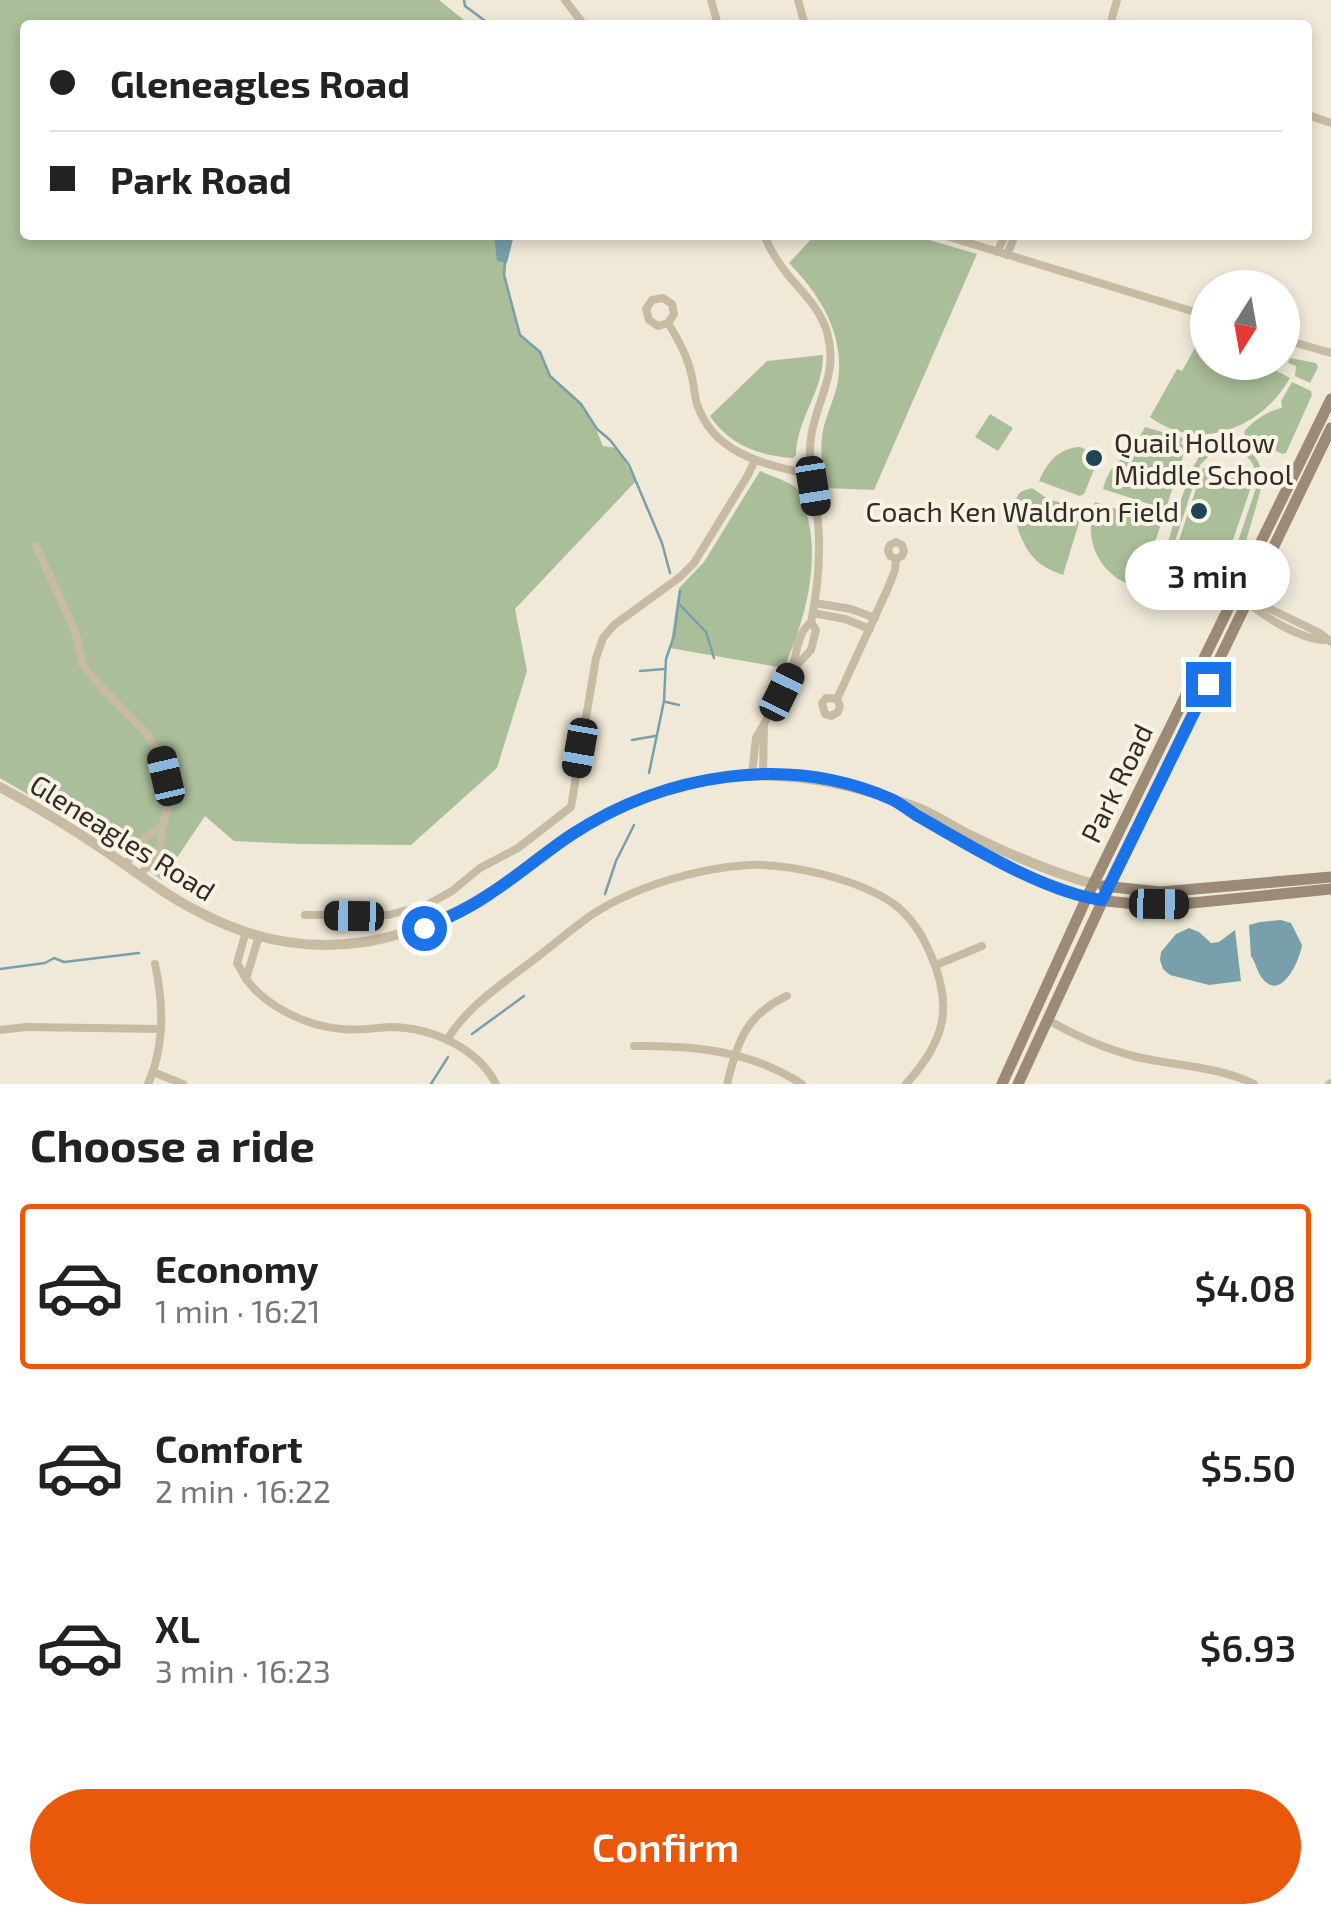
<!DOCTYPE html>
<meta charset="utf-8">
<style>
:root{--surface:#fff;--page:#f2f2f2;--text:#222;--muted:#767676;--line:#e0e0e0;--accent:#ea580c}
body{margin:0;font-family:"Exo 2",sans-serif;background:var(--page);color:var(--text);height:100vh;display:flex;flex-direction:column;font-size:38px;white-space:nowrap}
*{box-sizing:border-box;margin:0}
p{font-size:32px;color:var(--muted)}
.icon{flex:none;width:55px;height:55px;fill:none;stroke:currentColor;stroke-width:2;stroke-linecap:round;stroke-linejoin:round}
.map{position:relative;height:1084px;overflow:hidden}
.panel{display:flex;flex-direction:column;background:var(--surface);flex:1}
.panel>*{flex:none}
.hud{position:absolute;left:20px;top:20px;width:1292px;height:220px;border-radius:10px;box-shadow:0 5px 15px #0003;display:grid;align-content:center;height:220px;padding:0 30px;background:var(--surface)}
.needle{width:65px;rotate:191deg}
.buttons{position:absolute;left:1190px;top:270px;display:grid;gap:20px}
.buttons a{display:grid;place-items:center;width:110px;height:110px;border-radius:50%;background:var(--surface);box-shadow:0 5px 15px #0003;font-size:50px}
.end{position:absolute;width:45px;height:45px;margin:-22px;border:12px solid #1a73e8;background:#fff;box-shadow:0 0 0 5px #fff}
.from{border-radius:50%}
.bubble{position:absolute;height:70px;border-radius:35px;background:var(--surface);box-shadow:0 5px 15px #0003;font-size:32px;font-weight:600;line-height:70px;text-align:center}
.car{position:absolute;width:30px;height:60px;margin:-30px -15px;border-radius:12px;box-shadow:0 0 8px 2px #0007;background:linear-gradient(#222 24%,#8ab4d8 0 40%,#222 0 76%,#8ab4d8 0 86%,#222 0)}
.hud b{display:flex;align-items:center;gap:35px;height:95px;font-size:38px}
.hud b+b{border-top:2px solid var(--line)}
.hud i{width:25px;height:25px;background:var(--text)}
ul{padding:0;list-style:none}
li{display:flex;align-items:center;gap:30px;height:165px;margin:0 20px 15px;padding:0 10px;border:5px solid transparent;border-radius:10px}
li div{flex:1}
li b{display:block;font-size:38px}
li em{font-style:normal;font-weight:600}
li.current{border-color:var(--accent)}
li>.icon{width:90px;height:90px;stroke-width:1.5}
h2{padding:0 30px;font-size:45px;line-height:120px}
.cta{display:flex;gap:20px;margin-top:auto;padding:20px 30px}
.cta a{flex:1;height:115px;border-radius:60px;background:var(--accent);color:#fff;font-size:40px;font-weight:600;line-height:115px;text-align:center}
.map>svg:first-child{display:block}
</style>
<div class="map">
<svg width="1331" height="1084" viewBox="0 0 1331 1084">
<rect width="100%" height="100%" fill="#f0e9d8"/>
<g fill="#aabe99" fill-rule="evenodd">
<polygon points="0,0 439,0 470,25 25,25 25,235 511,235 504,269 520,335 540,352 550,376 581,404 592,420 603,446 617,448 636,481 515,609 527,671 497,768 411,845 299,844 234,841 205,816 162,880 95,834 0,778"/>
<path d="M 815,235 L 912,235 L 977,254 L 874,490 L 825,488 C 822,467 819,447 824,426 C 828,411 835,397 838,381 C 845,334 820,295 789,263 Z"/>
<path d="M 1206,338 L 1207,339 L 1208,362 L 1262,363 L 1290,378 C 1263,427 1199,454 1150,417 L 1177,369 L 1182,371 L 1200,339 Z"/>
<path d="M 823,355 C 823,393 797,417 796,455 L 793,458 C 760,456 729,445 710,416 L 767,361 Z"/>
<polygon points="1290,358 1316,363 1318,367 1310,383 1295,376 1296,366 1288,363"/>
<path d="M 1292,382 L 1311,391 L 1312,395 L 1286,453 L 1282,454 L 1245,435 L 1244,432 C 1251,422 1269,410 1282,408 L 1281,401 Z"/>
<polygon points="990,414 1013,428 998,451 975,437"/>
<path d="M 1145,427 L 1183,438 L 1181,444 L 1186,447 L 1167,505 L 1162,508 L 1103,489 C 1110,465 1116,465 1132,449 C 1137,443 1141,434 1145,427 Z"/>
<path d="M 1226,443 C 1250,445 1264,460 1262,485 C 1256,507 1236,582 1223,595 C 1213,604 1199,608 1186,604 C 1174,600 1164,589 1162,576 C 1160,561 1189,469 1199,457 C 1206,448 1215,445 1226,443 ZM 1229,449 C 1250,453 1259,467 1256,488 L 1224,583 C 1202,614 1164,598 1169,560 L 1200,465 L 1214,451 Z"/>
<path d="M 1080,447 L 1100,455 L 1084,494 L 1080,496 L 1039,481 C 1047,462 1059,448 1080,447 Z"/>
<polygon points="1203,468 1252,484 1218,584 1170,567"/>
<path d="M 760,471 C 771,476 786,480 795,487 C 801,492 803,501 805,508 C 822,560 805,620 784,668 L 670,648 L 679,588 L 704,562 Z"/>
<path d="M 1032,488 L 1048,499 L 1079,508 L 1082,513 L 1063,575 C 1053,571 1042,567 1034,558 C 1022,546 1008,512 1018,495 C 1021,490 1027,490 1032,488 Z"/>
<path d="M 1095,502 L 1157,522 L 1160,527 L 1140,588 C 1099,578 1082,540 1095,502 Z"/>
<polygon points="1153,568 1159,570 1161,584 1169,597 1167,602 1143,593"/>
</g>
<g fill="#78a0ac">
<polygon points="494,235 514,235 507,263 497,261"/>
<path d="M 1281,920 L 1291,923 L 1302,945 C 1300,960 1281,1003 1262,978 C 1257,972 1256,963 1251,956 L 1249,925 L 1260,922 Z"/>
<polygon points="1189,928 1199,932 1211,943 1219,942 1235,930 1241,981 1209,985 1170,975 1163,969 1160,960 1161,952 1176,934"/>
</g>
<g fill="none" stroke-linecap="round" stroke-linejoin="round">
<g stroke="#78a0ac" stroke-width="2.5">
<polyline points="464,0 465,6 484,20 487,25"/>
<polyline points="505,263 504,275 520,335 540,352 550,376 581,404 597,429 610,440 629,465 662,543 670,573"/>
<polyline points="680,605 706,632 714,658"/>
<polyline points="640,671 664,669"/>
<polyline points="666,702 679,705"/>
<polyline points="632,740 655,736"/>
<polyline points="649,773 664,701 666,659 674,636 680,591"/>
<polyline points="605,894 616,861 634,825"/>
<polyline points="0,969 45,963 54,958 64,962 139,953"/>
<polyline points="472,1034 524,996"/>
<polyline points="431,1084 448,1057"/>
</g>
<g stroke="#c7bba4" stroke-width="8">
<polyline points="565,0 584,25"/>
<polyline points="711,0 718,25"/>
<polyline points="798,0 805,25"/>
<polyline points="1110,25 1117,0"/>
<polyline points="1308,115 1331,123"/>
<path d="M 764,235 C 770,249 778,263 788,275 C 803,293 820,308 827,332 C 839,374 817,398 811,437 C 807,466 815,493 818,522 C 821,556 818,588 811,622"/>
<polyline points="943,235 1208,316"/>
<polyline points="997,252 1005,235"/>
<polyline points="1007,255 1015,235"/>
<path d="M 668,323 L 658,326 L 649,320 L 646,309 L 652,300 L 663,298 L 672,304 L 674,314 L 668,323 C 678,339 687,355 691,373 C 694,383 694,394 697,404 C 714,455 765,464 811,475"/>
<polyline points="1282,339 1331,353"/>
<polyline points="36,546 75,631 83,665 91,676 146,733 160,754 171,798 162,828"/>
<polyline points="1236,596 1260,604 1320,633 1331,642"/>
<path d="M 1247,601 C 1263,617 1304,641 1327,640"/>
<polyline points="815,603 851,609 875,618"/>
<polyline points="813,613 845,619 870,629"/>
<polyline points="837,699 840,706 838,712 831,716 825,714 822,703 826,698 837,699 888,588 895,570 896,559 890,556 888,550 890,545 896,542 902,545 904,551 902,556 896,559"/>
<path d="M 764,724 C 772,707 784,691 791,673 C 797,656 796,634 811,622 L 816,630 L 811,650 L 793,669"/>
<polyline points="752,775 756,738 764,724 763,775"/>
<polyline points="126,864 145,837 162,828 161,843 141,875"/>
<polyline points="305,915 388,915 427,905 452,891 480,868 518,848 571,807 596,658 603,638 614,625 680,577 694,563 748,475 755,460"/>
<polyline points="246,932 237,963 246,979 259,936"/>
<polyline points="936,965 982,946"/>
<path d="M 246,979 C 266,1007 309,1027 342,1029 C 358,1031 374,1028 389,1027 C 430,1027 477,1047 496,1084"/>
<path d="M 1048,1020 C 1076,1036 1105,1049 1137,1057 C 1176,1066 1217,1066 1254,1084"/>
<polyline points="0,1030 26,1027 161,1029"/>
<path d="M 447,1040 C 468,1005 504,983 536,958 C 554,944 572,929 590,916 C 633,887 697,868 749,865 C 791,863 860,880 894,904 C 911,917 922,934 930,953 C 954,1007 945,1041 906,1084"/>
<path d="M 634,1046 C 694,1045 751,1051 802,1084"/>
<polyline points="153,1072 183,1084"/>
<path d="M 148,1084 C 165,1045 164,1005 155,964"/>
<path d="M 727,1084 C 738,1042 745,1015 787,996"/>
<polyline points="1329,1084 1331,1083"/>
</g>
<g stroke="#c7bba4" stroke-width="10">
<path d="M 0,787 C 35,806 70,827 104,850 C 135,871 165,895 199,912 C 314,973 425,944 524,869 C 589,820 660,779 743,776 C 803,773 858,786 913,806 C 934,813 954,828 974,837 C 1013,856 1052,873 1094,884"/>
<polyline points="900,805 1006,865 1038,880 1087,897"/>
</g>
<g stroke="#9b8a76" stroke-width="11">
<polyline points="1103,886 1161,892 1331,877"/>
<polyline points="1096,900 1136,904 1182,904 1331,889"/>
<polyline points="1002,1084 1087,897 1331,399"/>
<polyline points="1018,1084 1103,900 1331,428"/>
</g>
</g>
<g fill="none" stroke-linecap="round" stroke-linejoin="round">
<path stroke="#1a73e8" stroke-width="12" d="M 424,928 C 448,918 470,908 491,893 C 519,875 544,853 571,835 C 664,774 787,753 891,799 C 900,803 908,810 916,815 C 969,845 1043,892 1102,900 L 1208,684"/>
</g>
<g fill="#1d4553" stroke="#f8f3e4" stroke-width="4">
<circle cx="1094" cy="458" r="10"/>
<circle cx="1199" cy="511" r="10"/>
</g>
<g text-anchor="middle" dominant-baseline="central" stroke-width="8" stroke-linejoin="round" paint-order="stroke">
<g font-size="28" fill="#332c26" stroke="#f8f3e4" text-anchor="start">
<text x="1114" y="442">Quail Hollow<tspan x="1114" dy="32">Middle School</tspan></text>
<text x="1179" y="511" text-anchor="end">Coach Ken Waldron Field</text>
</g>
<g font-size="28" fill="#332c26" stroke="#f8f3e4">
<text transform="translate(1116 783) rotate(-64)">Park Road</text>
<text transform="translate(123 837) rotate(32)">Gleneagles Road</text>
</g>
</g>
</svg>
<div class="buttons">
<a><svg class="needle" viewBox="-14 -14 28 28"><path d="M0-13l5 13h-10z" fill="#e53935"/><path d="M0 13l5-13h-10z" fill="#767676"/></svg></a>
</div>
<i class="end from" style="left:424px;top:928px"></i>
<i class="end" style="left:1208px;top:684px"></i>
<div class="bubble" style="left:1125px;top:540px;width:165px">3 min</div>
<i class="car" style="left:813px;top:486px;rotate:171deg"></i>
<i class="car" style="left:782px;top:692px;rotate:26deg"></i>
<i class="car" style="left:580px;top:748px;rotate:190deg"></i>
<i class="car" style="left:166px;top:776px;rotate:347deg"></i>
<i class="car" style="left:1159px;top:904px;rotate:91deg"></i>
<i class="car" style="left:354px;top:916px;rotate:271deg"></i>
<div class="hud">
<b><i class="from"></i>Gleneagles Road</b>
<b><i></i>Park Road</b>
</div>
</div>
<section class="panel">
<h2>Choose a ride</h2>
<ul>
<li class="current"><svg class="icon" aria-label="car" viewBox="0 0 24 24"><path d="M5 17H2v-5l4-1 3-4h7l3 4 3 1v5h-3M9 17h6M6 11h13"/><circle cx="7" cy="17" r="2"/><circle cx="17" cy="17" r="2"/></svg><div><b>Economy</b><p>1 min · 16:21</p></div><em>$4.08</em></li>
<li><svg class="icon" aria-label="car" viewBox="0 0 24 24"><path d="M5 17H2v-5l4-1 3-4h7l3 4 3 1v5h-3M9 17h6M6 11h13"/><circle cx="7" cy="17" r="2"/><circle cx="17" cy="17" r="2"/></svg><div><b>Comfort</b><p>2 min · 16:22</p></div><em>$5.50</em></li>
<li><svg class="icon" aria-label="car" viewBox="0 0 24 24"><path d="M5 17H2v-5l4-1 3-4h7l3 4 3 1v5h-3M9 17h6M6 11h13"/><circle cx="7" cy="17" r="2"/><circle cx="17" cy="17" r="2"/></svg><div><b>XL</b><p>3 min · 16:23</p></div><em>$6.93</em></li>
</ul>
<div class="cta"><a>Confirm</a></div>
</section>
